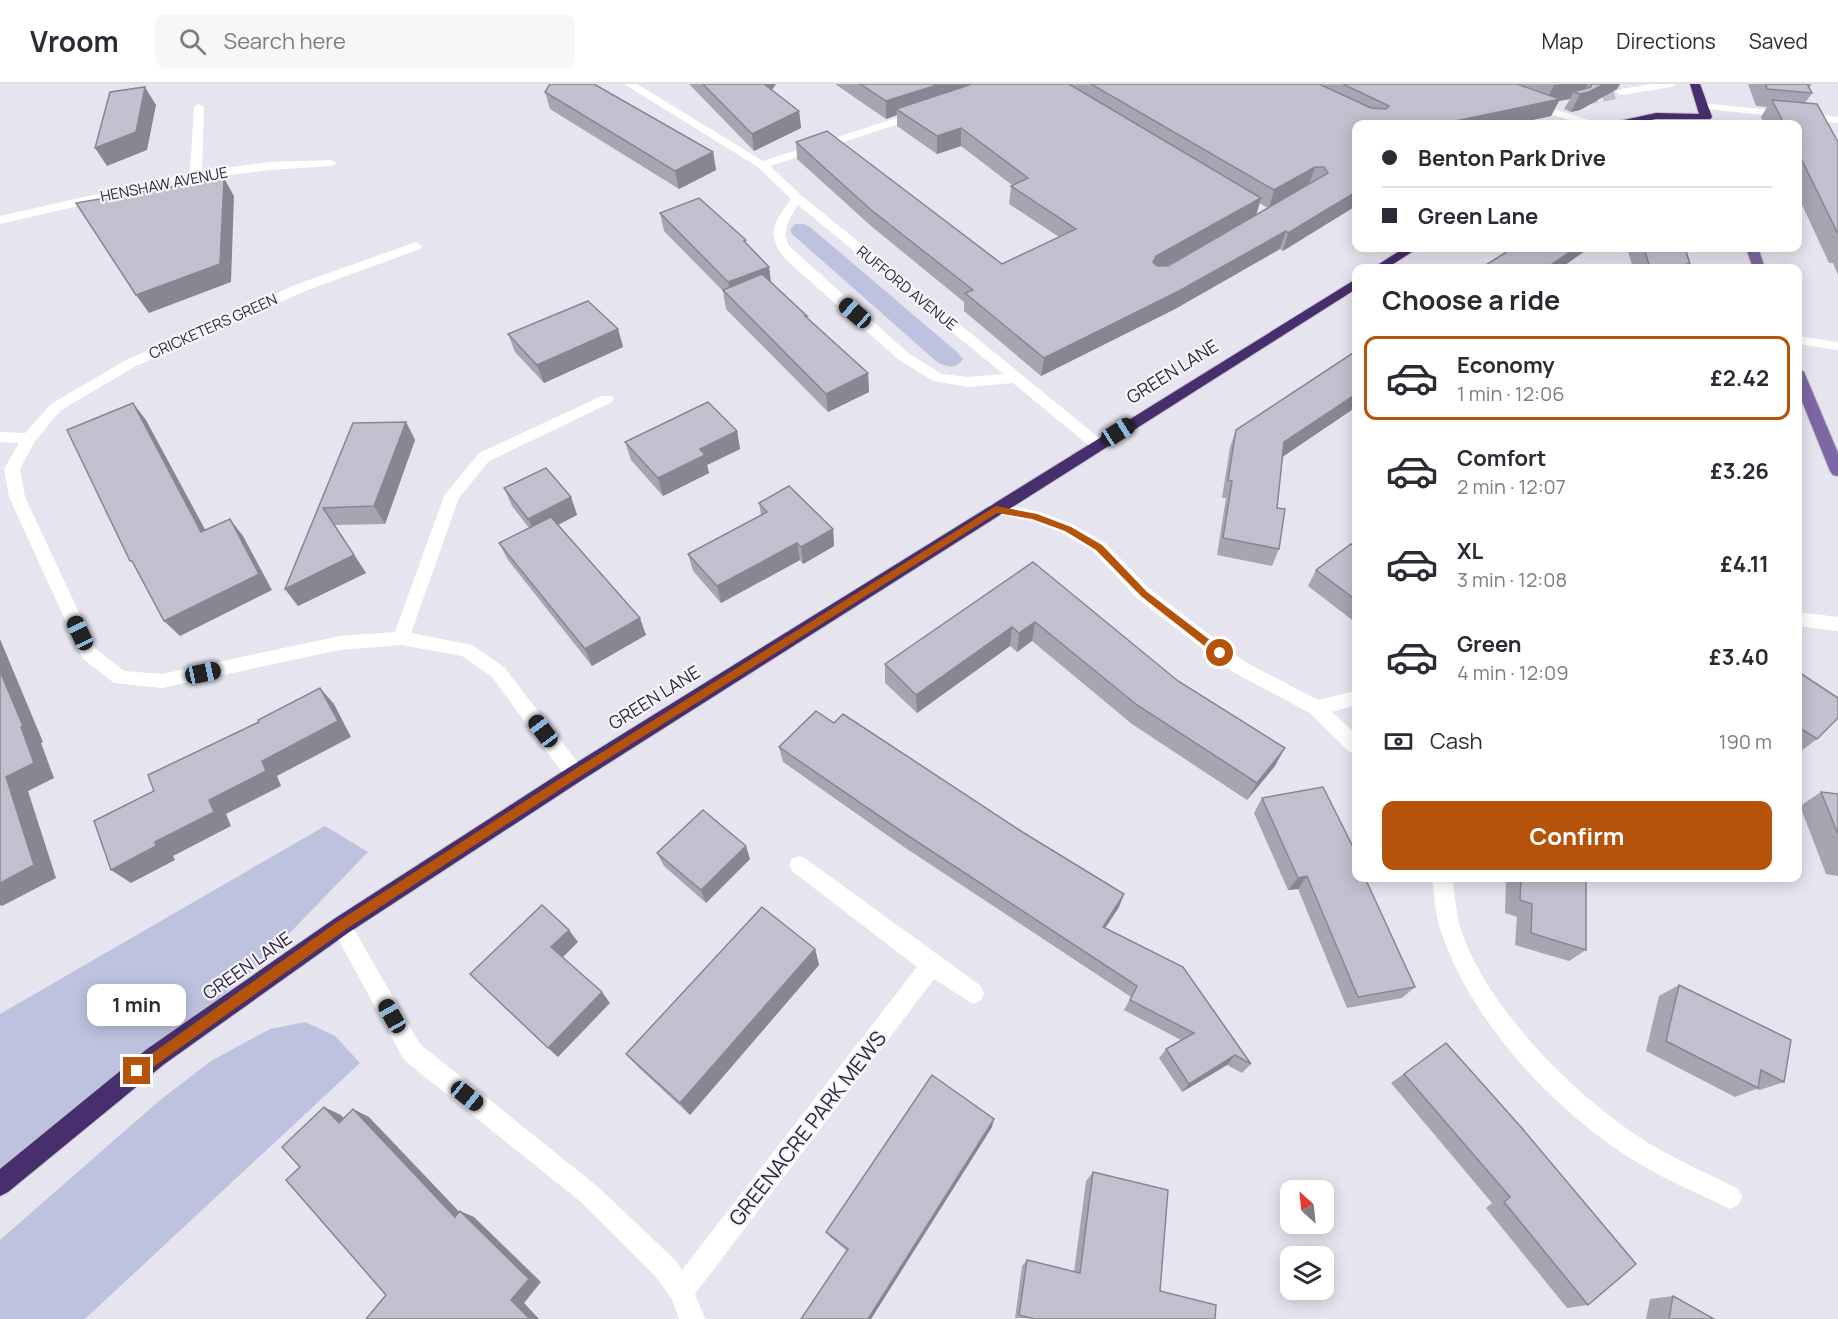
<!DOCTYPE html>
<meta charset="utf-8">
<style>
:root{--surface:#fff;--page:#f7f7f7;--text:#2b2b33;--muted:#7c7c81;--line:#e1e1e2;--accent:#b45309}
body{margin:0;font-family:Manrope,sans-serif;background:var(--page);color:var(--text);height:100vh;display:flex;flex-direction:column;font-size:22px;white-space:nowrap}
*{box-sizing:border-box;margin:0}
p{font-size:20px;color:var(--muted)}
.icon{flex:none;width:33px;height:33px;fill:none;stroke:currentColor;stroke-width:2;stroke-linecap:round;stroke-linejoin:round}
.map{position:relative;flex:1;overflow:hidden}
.sheet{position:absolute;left:1352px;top:180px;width:450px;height:618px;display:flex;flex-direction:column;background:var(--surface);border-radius:12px;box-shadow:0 3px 15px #0003}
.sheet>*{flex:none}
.top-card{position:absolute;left:1352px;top:36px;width:450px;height:132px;border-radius:12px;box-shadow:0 3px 15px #0003;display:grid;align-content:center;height:132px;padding:0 30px;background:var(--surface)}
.needle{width:39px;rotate:333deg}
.tools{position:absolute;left:1280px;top:1096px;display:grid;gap:12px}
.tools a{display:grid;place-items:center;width:54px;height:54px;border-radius:12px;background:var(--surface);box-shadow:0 3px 15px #0003;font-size:30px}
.end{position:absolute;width:27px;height:27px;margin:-14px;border:8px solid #b45309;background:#fff;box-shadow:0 0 0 3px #fff}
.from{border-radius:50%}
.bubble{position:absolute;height:42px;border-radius:12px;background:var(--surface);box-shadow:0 3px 15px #0003;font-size:20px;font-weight:700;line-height:42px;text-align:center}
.car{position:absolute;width:18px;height:36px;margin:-18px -9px;border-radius:8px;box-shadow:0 0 4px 2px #0007;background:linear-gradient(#222 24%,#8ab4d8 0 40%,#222 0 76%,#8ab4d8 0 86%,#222 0)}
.top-card b{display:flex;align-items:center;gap:21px;height:57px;font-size:22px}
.top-card b+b{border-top:2px solid var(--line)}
.top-card i{width:15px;height:15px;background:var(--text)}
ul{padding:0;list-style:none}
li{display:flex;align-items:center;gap:18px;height:84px;margin:0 12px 9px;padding:0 18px;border:3px solid transparent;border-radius:12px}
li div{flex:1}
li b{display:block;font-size:22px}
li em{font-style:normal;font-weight:700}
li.selected{border-color:var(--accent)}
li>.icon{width:54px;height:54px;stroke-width:1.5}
h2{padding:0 30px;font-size:27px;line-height:72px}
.pay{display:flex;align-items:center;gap:15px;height:66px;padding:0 30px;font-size:22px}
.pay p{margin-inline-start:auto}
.button{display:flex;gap:12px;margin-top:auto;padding:12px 30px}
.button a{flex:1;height:69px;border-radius:12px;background:var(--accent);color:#fff;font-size:24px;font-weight:700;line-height:69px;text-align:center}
header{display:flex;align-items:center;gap:36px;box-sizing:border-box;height:84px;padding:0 30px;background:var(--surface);border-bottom:2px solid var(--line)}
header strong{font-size:28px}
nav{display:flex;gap:33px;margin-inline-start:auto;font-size:21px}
.search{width:420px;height:54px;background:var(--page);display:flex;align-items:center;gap:15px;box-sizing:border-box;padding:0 21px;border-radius:12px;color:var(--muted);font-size:22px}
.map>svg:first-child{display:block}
</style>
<header>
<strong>Vroom</strong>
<div class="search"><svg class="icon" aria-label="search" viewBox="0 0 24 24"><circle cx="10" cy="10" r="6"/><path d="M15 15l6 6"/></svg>Search here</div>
<nav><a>Map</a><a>Directions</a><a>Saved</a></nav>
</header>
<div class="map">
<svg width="1838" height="1235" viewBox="0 0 1838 1235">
<rect width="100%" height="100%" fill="#e6e4ee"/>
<g fill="#bdc2df">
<path d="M 795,140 L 804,140 L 810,143 L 957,268 L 963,275 C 956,286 945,283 936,277 L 792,150 L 790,146 Z"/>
<polygon points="325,742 368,768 257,883 0,1095 0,930"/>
<polygon points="305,938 335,952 360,979 85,1235 0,1235 0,1156 159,1017 211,977 270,945"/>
</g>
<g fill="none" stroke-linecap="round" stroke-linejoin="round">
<polyline stroke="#c1bdcb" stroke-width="12" stroke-dasharray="12 6" stroke-linecap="butt" points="1585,15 1621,8"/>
<defs>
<g id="major">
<polygon points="1746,164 1758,164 1765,184 1753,184"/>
<polygon points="1797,283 1804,288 1838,369 1838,392 1833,391 1830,387 1797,305"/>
</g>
<g id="highway">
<polygon points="1690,0 1700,0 1712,33 1710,35 1656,35 1632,40 1613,40 1615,38 1656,29 1699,30"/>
<polygon points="1404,164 1418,164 1387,184 1373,184"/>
<polygon points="1356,195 1356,205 582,696 348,849 163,981 8,1108 0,1112 0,1085 147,965 334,835 568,684"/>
</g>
</defs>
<use href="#major" stroke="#c4c1ca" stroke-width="2"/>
<use href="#highway" stroke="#c4c1ca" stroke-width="2"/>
<g fill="#fff" fill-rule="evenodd">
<path d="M 624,0 L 637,0 L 763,77 L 915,28 L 923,28 L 923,32 L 770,82 L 801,111 L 1103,357 L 1105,361 L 1103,365 L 1093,365 L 1013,299 L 968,303 L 933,297 L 898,275 L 785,175 C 765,147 774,140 791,115 L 758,83 ZM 798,121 L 1003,290 L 968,293 L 942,290 L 908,269 L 789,162 C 781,146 789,135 798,121 Z"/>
<polygon points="1651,0 1676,0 1671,3 1621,11 1616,8 1621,5"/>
<polygon points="1532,18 1595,38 1597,40 1581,40 1528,23 1527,21"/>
<polygon points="1702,19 1838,33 1838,39 1698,24 1698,20"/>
<polygon points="199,20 204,23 202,87 270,78 331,76 337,79 331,82 270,86 196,95 0,140 0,132 190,89 194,23"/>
<polygon points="416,158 422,162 420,165 305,207 136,282 61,326 35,357 20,385 25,413 96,565 124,587 162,590 340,552 395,548 444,412 479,369 602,312 612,312 614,315 612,318 489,377 459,414 411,549 472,561 504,583 582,684 584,690 582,696 575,698 568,696 492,593 462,572 401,561 340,566 162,604 114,599 83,575 9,413 4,385 19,359 0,358 0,348 25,349 51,320 126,276 295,201"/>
<polygon points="1797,252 1838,258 1838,266 1797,260"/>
<polygon points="996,419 1040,428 1074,441 1105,459 1150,505 1245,578 1318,616 1356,607 1356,621 1332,628 1356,650 1356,670 1349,668 1310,629 1233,588 1138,515 1093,467 1062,449 1032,437 990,429 988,425 990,421"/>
<polygon points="1797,528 1838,533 1838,547 1797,542"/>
<polygon points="799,772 806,775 981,902 984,909 981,916 973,920 934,895 695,1210 705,1235 679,1235 672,1215 657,1194 582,1119 404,976 331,842 334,835 341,832 348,835 420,960 598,1103 675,1176 682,1186 917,883 792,787 789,781 792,775"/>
<path d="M 1432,794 L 1452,794 C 1455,810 1456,827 1460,843 C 1486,926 1583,1021 1657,1064 C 1683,1079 1711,1091 1738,1105 L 1742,1113 L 1738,1121 L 1730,1125 L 1722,1121 C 1695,1108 1666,1096 1640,1080 C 1557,1031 1469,937 1440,844 C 1435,828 1434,810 1432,794 Z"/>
</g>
<use href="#major" fill="#7d68a4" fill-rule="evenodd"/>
<use href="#highway" fill="#472e6d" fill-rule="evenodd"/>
</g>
<g fill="#a7a5b2" fill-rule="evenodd">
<polygon points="689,0 776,0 772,6 799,27 801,44 754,67"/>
<path d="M 835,0 L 1620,0 L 1617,5 L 1580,26 L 1571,28 L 1564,25 L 1570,15 L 1559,17 L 1551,32 L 1514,40 L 1356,40 L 1283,167 L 1280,165 L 1175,225 L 1041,292 L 964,227 L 964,218 L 871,142 L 797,75 L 796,58 L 1002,180 L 1059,153 L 1009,120 L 1011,102 L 1012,101 L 961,62 L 937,70 L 897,42 L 897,31 L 886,35 ZM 1259,119 L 1268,124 L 1256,131 ZM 1211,157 L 1168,182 L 1166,182 Z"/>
<polygon points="1748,0 1812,0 1809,4 1812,9 1805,19 1838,58 1838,191 1833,179 1829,179 1797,110 1797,40 1764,40 1761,33 1767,23 1756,22"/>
<polygon points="545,8 713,68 716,86 679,105 550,25"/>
<polygon points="660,129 747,161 769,183 771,198 807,232 807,234 868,289 869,308 828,328 726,225 723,207 664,147"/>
<polygon points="1627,164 1685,164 1690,180 1688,182 1689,184 1633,184"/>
<polygon points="618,245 623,263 544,299 515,268 508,250"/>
<polygon points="1356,267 1356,323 1283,372 1277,424 1279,465 1272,482 1217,471 1226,414 1222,414 1230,363 1236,346"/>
<polygon points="406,338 415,356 385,440 335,441 366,489 298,522 285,505 353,339"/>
<polygon points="737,347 740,365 707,381 709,389 663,412 631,376 625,358"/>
<polygon points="504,404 571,413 577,431 558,441 646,551 592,582 508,476 499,459 529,444 512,422"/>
<polygon points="759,419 833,445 834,462 803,480 800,476 721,519 693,487 688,470 761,431"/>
<polygon points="1356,463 1356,539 1308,502 1316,486"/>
<polygon points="1033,478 1275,682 1247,716 1132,640 1032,557 1017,568 1010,562 917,629 885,599 885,580"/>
<polygon points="1797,587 1817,655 1797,670"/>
<polygon points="779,663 1119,823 1105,844 1251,980 1242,989 1227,981 1182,1008 1159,974 1166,965 1181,956 1124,926 1131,913 904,763 783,678"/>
<polygon points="1821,708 1838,710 1838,792 1826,790 1800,722"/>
<polygon points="1262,714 1356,794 1415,903 1402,914 1347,924 1298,805 1288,806 1254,729"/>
<polygon points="657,769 750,775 706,819 664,782"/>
<polygon points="1506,794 1586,794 1586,866 1569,877 1515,861 1517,833 1505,829"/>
<polygon points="815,865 819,881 690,1031 638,983 626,970"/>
<polygon points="1679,901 1784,998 1760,1006 1756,1005 1735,1013 1646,967 1659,912"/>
<polygon points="1446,959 1588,1221 1567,1224 1486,1124 1492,1119 1391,999"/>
<polygon points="992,1043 871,1235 801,1235 847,1167 829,1152 826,1148"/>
<polygon points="1093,1088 1160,1207 1215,1235 1015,1234 1022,1182 1027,1176 1074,1188 1086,1097"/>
<polygon points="1673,1212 1714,1235 1646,1235 1650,1215"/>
</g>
<g fill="#888691">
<polygon points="762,0 776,0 764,16"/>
<polygon points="940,0 994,0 896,25 897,31 886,35 886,17"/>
<polygon points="1562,0 1588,0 1583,10 1604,0 1620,0 1617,5 1580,26 1571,28 1580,10 1573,8 1570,15 1559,17 1551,32 1514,40 1441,40 1546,18 1554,1"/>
<polygon points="145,3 156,21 147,66 107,82 95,64"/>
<polygon points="799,27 801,44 754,67 752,50"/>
<polygon points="961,44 961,62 937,70 937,52"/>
<polygon points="713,68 716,86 679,105 675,87"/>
<polygon points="1315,83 1309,101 1269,124 1274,106"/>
<polygon points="224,94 234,112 231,198 149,229 136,211"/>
<polygon points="1356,108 1356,122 1283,167 1288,149"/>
<polygon points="1261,114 1256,132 1152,190 1153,178 1156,172"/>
<polygon points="1286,147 1280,165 1175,225 1041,292 1044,274"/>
<polygon points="1576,164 1588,164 1585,167 1561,184 1546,184"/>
<polygon points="769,183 771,201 732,216 728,198"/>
<polygon points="618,245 623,263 544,299 537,281"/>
<polygon points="868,289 869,308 828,328 826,310"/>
<polygon points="1356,310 1356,323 1278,376 1284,358"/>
<polygon points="133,319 146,336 215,464 201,448"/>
<polygon points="406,338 415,356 385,440 374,422"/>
<polygon points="737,347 740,365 707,381 709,389 663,412 658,394 700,365"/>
<polygon points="571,413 577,431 536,452 528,435"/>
<polygon points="323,424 366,489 298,522 285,505"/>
<polygon points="230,435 243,452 272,506 180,552 164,537"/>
<polygon points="833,445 834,462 803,480 801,463"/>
<polygon points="797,459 800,476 721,519 717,502"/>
<polygon points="640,534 646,551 592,582 585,565"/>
<polygon points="1035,538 1032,557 1017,568 1019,549"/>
<polygon points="1012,543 1010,562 917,629 916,611"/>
<polygon points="0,555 43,658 41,659 54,694 28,707 56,794 2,822 0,821 0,799 6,693 0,587"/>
<polygon points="320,604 334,620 351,653 277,692 281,702 226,730 231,742 173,772 175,776 131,799 111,786 155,758 262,677"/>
<polygon points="1285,664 1275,682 1247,716 1257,699"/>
<polygon points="746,762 750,775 706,819 701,806"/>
<polygon points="1307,792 1298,805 1288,806 1298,794"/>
<polygon points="1124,810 1119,823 1098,855 1103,843"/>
<polygon points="569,846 578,858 561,875 551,863"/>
<polygon points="815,865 819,881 690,1031 680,1019"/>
<polygon points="602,908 610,919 558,973 548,964"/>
<polygon points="1235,971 1227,981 1182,1008 1189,1000"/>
<polygon points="324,1023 341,1031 356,1047 339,1039"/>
<polygon points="353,1025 369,1033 469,1138 455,1133"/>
<polygon points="994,1035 992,1043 871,1235 868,1235"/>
<polygon points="460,1127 474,1133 541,1198 524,1219 539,1235 530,1235 511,1216"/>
</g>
<g fill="#c2c0cf" stroke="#888691" stroke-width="1.5">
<polygon points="550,0 594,0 713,68 675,87 545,8"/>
<polygon points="703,0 764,0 799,27 752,50"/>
<polygon points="860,0 940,0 886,17"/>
<polygon points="972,0 1069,0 1261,114 1156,172 1153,178 1157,182 1168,182 1328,89 1324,83 1315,83 1274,106 1091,0 1319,0 1371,24 1386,25 1389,22 1343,0 1517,0 1560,15 1441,40 1356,40 1356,108 1288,149 1286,147 1179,207 1044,274 965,209 973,206 870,125 796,58 827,47 1002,180 1076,145 1011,102 1028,94 961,44 937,52 896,25"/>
<polygon points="1591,0 1604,0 1589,8 1580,10 1573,8 1591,3"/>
<polygon points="1766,0 1807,0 1812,9 1767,5"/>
<polygon points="145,3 136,48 95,64 110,8"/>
<polygon points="1772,16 1817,20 1838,58 1838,150 1797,66 1797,40 1784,40"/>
<polygon points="224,94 220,180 136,211 76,119"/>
<polygon points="699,114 746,156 744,157 769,183 728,198 660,129"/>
<polygon points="1513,164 1576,164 1546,184 1481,184"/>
<polygon points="1644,164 1685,164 1690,180 1687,180 1689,184 1650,184"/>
<polygon points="762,190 807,232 805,232 868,289 826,310 723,206"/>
<polygon points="588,217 618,245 537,281 508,250"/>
<polygon points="1356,267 1356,310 1284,358 1277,424 1285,425 1279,465 1223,454 1232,397 1228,396 1236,346"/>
<polygon points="708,318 737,347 700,365 705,371 658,394 625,358"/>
<polygon points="133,319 201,448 230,435 259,490 164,537 132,477 130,477 67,346"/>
<polygon points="406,338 374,422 323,424 354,471 285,505 353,339"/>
<polygon points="546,384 571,413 528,435 504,404"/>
<polygon points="789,402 833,445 801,463 797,459 717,502 688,470 767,428 759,419"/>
<polygon points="551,433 640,534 585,565 499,459"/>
<polygon points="1351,460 1356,463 1356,516 1316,486"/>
<polygon points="1033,478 1178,597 1285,664 1257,699 1137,621 1035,538 1019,549 1012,543 916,611 885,580"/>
<polygon points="0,587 23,642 21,643 34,679 6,693 34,781 0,799"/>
<polygon points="1797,587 1838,614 1838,634 1817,655 1797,642"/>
<polygon points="320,604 338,637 262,677 266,687 209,716 214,728 155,758 156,762 111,786 94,737 154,707 148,691 259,638 258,636"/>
<polygon points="816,627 834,639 843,630 1024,749 1124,810 1103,843 1183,883 1251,980 1235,971 1189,1000 1166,965 1194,949 1130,916 1137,902 904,749 779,663"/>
<polygon points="1323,703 1356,769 1356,794 1365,794 1415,903 1358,913 1307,792 1298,794 1262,714"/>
<polygon points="1821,708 1838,710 1838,750"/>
<polygon points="703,726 746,762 701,806 657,769"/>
<polygon points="1521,794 1586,794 1586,866 1531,849 1532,820 1520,816"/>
<polygon points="542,821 569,846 551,863 602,908 548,964 470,890"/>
<polygon points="762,823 815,865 680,1019 626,970"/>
<polygon points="1679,901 1791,956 1784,998 1761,986 1758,1004 1666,957"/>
<polygon points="1446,959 1521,1043 1636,1180 1588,1221 1504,1118 1510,1113 1404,990"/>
<polygon points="932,991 994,1035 868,1235 801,1235 848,1165 826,1148"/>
<polygon points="324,1023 339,1039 353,1025 455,1133 460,1127 529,1195 511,1216 530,1235 366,1235 386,1211 286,1096 300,1083 282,1063"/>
<polygon points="1093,1088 1168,1106 1160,1207 1216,1221 1215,1235 1035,1235 1019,1231 1027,1176 1080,1189"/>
<polygon points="1673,1212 1714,1235 1669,1235"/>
</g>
<polygon fill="#b45309" points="996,422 1037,430 1071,443 1102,461 1147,508 1223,566 1223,571 1216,571 1141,512 1096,466 1065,447 1032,435 997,429 579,693 345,846 142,991 133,991 133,983 337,838 572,687"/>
<g text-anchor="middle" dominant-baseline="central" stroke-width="4.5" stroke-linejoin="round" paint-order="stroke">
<g font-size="15" fill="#2d2340" stroke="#f6f5fa">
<text transform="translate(164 100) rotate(-11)">HENSHAW AVENUE</text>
<text transform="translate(907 204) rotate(39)">RUFFORD AVENUE</text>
<text transform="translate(213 242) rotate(-24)">CRICKETERS GREEN</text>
</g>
<g font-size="18" fill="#2d2340" stroke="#f6f5fa">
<text transform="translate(1172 287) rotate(-32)">GREEN LANE</text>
<text transform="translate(654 613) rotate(-32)">GREEN LANE</text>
<text transform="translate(247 881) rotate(-35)">GREEN LANE</text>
</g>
<g font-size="21" fill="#2d2340" stroke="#f6f5fa">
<text transform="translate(807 1044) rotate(-52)">GREENACRE PARK MEWS</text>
</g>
</g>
</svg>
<div class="tools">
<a><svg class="needle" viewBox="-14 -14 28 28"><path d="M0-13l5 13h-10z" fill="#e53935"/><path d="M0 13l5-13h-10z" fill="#7c7c81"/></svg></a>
<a><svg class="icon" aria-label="layers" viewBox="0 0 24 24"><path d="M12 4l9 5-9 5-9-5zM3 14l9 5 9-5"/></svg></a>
</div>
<i class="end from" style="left:1220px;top:569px"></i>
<i class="end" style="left:137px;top:987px"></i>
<div class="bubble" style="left:87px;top:900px;width:99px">1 min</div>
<i class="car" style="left:855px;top:229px;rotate:311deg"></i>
<i class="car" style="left:1118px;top:348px;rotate:58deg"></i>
<i class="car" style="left:80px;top:549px;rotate:335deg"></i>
<i class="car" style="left:203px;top:589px;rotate:78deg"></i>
<i class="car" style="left:543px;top:647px;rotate:323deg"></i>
<i class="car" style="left:392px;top:932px;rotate:331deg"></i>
<i class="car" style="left:467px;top:1012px;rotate:129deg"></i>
<div class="top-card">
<b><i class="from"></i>Benton Park Drive</b>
<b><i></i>Green Lane</b>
</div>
<section class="sheet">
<h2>Choose a ride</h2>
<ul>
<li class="selected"><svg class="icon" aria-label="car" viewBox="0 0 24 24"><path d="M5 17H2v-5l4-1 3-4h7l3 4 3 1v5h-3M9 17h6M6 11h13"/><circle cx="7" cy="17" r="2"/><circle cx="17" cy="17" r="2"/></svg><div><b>Economy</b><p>1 min · 12:06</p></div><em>£2.42</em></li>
<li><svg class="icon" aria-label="car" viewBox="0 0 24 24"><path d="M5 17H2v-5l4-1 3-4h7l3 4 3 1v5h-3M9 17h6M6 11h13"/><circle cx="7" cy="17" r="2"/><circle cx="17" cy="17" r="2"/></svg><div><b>Comfort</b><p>2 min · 12:07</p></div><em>£3.26</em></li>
<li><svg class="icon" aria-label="car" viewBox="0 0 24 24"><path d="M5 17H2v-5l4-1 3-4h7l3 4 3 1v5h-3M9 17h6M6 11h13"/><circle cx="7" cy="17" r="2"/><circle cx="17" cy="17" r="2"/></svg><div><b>XL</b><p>3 min · 12:08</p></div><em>£4.11</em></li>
<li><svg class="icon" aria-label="car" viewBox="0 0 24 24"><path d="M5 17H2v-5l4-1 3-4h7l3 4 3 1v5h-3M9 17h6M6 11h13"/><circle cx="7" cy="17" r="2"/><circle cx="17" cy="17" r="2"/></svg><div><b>Green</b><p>4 min · 12:09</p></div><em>£3.40</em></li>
</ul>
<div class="pay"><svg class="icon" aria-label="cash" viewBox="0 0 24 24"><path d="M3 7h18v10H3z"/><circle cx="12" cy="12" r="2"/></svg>Cash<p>190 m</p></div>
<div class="button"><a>Confirm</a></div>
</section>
</div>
